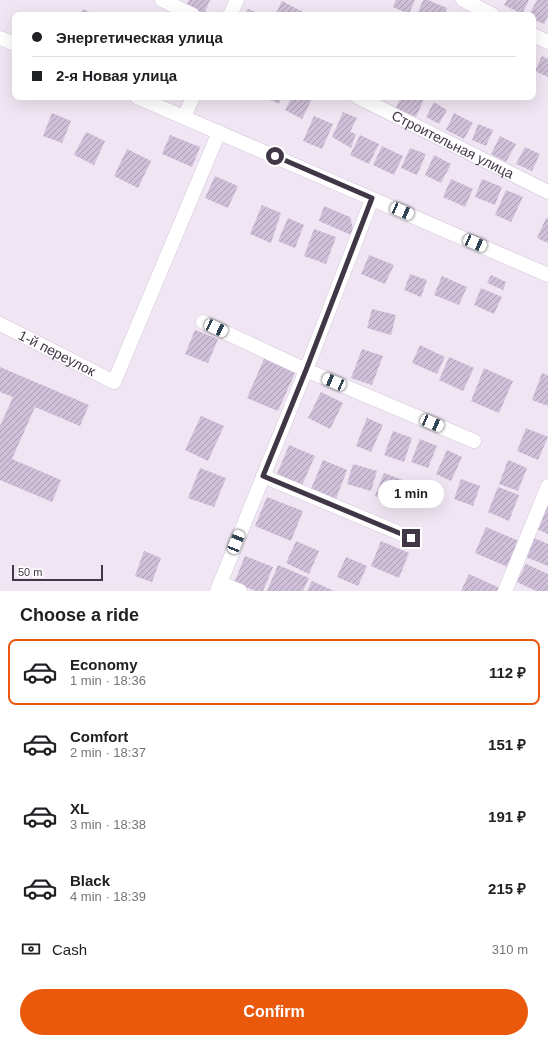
<!DOCTYPE html>
<meta charset="utf-8">
<style>
:root{--surface:#fff;--page:#f2f2f2;--text:#202124;--muted:#757577;--line:#e0e0e0;--accent:#ea580c}
body{margin:0;font-family:Helvetica,sans-serif;background:var(--page);color:var(--text);height:100vh;display:flex;flex-direction:column;font-size:15px;white-space:nowrap}
*{box-sizing:border-box;margin:0}
p{font-size:13px;color:var(--muted)}
.icon{flex:none;width:22px;height:22px;fill:none;stroke:currentColor;stroke-width:2;stroke-linecap:round;stroke-linejoin:round}
.map{position:relative;height:591px;overflow:hidden}
.details{display:flex;flex-direction:column;background:var(--surface);flex:1}
.details>*{flex:none}
.guide{position:absolute;left:12px;top:12px;width:524px;height:88px;border-radius:8px;box-shadow:0 4px 16px #0002;display:grid;align-content:center;height:88px;padding:0 20px;background:var(--surface)}
.scale{position:absolute;left:12px;bottom:10px;width:91px;box-sizing:border-box;padding-left:4px;border:2px solid #413646;border-top:0;font-size:11px;line-height:14px;white-space:nowrap;color:#413646;-webkit-text-stroke:3px #fff;paint-order:stroke}
.end{position:absolute;width:18px;height:18px;margin:-9px;border:5px solid #413646;background:#fff;box-shadow:0 0 0 2px #fff}
.from{border-radius:50%}
.bubble{position:absolute;height:28px;border-radius:14px;background:var(--surface);box-shadow:0 4px 16px #0002;font-size:13px;font-weight:600;line-height:28px;text-align:center}
.car{position:absolute;width:12px;height:24px;margin:-12px -6px;border-radius:5px;box-shadow:0 0 3px 1px #0007;background:linear-gradient(#fff 24%,#345 0 40%,#fff 0 76%,#345 0 86%,#fff 0)}
.guide b{display:flex;align-items:center;gap:14px;height:38px;font-size:15px}
.guide b+b{border-top:1px solid var(--line)}
.guide i{width:10px;height:10px;background:var(--text)}
ul{padding:0;list-style:none}
li{display:flex;align-items:center;gap:12px;height:66px;margin:0 8px 6px;padding:0 12px;border:2px solid transparent;border-radius:8px}
li div{flex:1}
li b{display:block;font-size:15px}
li em{font-style:normal;font-weight:600}
li.active{border-color:var(--accent)}
li>.icon{width:36px;height:36px;stroke-width:1.5}
h2{padding:0 20px;font-size:18px;line-height:48px}
.pay{display:flex;align-items:center;gap:10px;height:44px;padding:0 20px;font-size:15px}
.pay p{margin-inline-start:auto}
.primary-button{display:flex;gap:8px;margin-top:auto;padding:8px 20px}
.primary-button a{flex:1;height:46px;border-radius:24px;background:var(--accent);color:#fff;font-size:16px;font-weight:600;line-height:46px;text-align:center}
.map>svg:first-child{display:block}
</style>
<div class="map">
<svg width="548" height="591" viewBox="0 0 548 591">
<defs>
<pattern id="building-hatch" width="6" height="6" patternUnits="userSpaceOnUse"><rect width="6" height="6" fill="#cfbfd8"/><path d="M-1 1l2-2M0 6l6-6M5 7l2-2" fill="none" stroke="#aa9cb1"/></pattern>
</defs>
<rect width="100%" height="100%" fill="#f0e6f3"/>
<g fill="url(#building-hatch)">
<polygon points="189,0 210,0 204,14 186,5"/>
<polygon points="396,0 415,0 409,14 393,7"/>
<polygon points="423,0 428,0 447,8 444,15 417,15"/>
<polygon points="507,0 529,0 522,14 504,5"/>
<polygon points="537,0 548,0 548,16 544,24 533,19 533,15 529,15"/>
<polygon points="282,1 303,12 302,15 275,15"/>
<polygon points="83,9 94,15 80,15"/>
<polygon points="248,9 262,15 245,15"/>
<polygon points="542,56 548,59 548,77 535,71"/>
<polygon points="264,97 282,97 279,104"/>
<polygon points="292,97 313,97 302,119 285,110"/>
<polygon points="401,97 425,97 416,117 396,108"/>
<polygon points="434,102 447,110 439,124 426,117"/>
<polygon points="343,112 357,118 350,132 356,134 351,148 332,137"/>
<polygon points="52,113 71,121 62,143 43,136"/>
<polygon points="454,113 473,123 464,139 446,130"/>
<polygon points="314,116 333,124 322,149 303,141"/>
<polygon points="478,124 493,130 486,146 472,140"/>
<polygon points="86,132 105,141 94,165 74,155"/>
<polygon points="170,135 200,147 192,167 162,154"/>
<polygon points="360,135 379,144 369,164 350,155"/>
<polygon points="500,136 516,144 506,162 491,154"/>
<polygon points="382,146 403,156 394,175 373,165"/>
<polygon points="525,147 540,154 532,171 516,164"/>
<polygon points="410,148 426,154 417,175 401,168"/>
<polygon points="127,149 151,161 138,188 114,176"/>
<polygon points="434,155 451,164 441,183 425,175"/>
<polygon points="215,176 238,186 228,208 205,198"/>
<polygon points="451,179 473,189 465,207 443,197"/>
<polygon points="482,179 502,187 495,205 475,197"/>
<polygon points="506,190 523,197 511,222 495,215"/>
<polygon points="262,205 281,213 271,243 250,234"/>
<polygon points="324,206 350,217 353,229 351,235 319,221"/>
<polygon points="288,218 304,225 295,248 278,241"/>
<polygon points="546,218 548,219 548,243 537,238"/>
<polygon points="314,229 336,237 326,264 304,256"/>
<polygon points="369,255 394,265 385,284 361,274"/>
<polygon points="410,274 427,280 421,297 404,290"/>
<polygon points="491,275 506,282 503,290 487,283"/>
<polygon points="442,276 467,287 459,305 434,295"/>
<polygon points="481,288 502,297 494,314 474,305"/>
<polygon points="372,309 396,315 391,335 367,328"/>
<polygon points="195,330 218,339 208,363 185,354"/>
<polygon points="420,345 445,357 437,374 412,363"/>
<polygon points="362,349 383,356 372,385 351,378"/>
<polygon points="449,357 474,368 463,391 439,380"/>
<polygon points="264,359 295,373 278,411 247,398"/>
<polygon points="0,367 89,405 80,426 35,407 12,459 61,480 52,502 0,480 0,426 13,397 0,392"/>
<polygon points="484,368 513,381 499,413 471,401"/>
<polygon points="542,373 548,375 548,406 532,400"/>
<polygon points="321,392 343,403 330,429 308,418"/>
<polygon points="201,416 224,426 208,461 185,450"/>
<polygon points="367,418 383,425 371,452 356,446"/>
<polygon points="526,428 548,437 538,460 517,451"/>
<polygon points="393,431 412,438 404,462 384,455"/>
<polygon points="420,439 437,446 428,468 411,462"/>
<polygon points="289,445 315,456 302,485 277,474"/>
<polygon points="447,450 462,457 451,481 436,474"/>
<polygon points="323,460 347,470 336,499 311,489"/>
<polygon points="508,460 527,468 518,491 499,484"/>
<polygon points="353,464 377,471 371,491 347,484"/>
<polygon points="200,468 226,478 214,507 188,498"/>
<polygon points="384,473 408,482 399,505 375,496"/>
<polygon points="461,479 480,486 473,506 454,499"/>
<polygon points="498,487 519,495 509,521 488,512"/>
<polygon points="267,497 303,511 291,541 255,526"/>
<polygon points="546,506 548,507 548,534 537,529"/>
<polygon points="486,527 519,541 508,567 475,553"/>
<polygon points="534,538 548,544 548,566 526,557"/>
<polygon points="296,541 319,551 309,574 286,563"/>
<polygon points="381,541 409,553 399,578 371,566"/>
<polygon points="144,551 161,558 152,582 135,576"/>
<polygon points="245,556 273,567 263,591 256,591 234,583"/>
<polygon points="346,557 367,566 358,586 337,577"/>
<polygon points="526,564 548,574 548,591 536,591 517,582"/>
<polygon points="278,565 309,578 303,591 267,591"/>
<polygon points="469,574 500,588 498,591 461,591"/>
<polygon points="312,581 334,591 307,591"/>
</g>
<g fill="none" stroke-linecap="round" stroke-linejoin="round">
<defs>
<g id="street">
<polyline points="162,0 193,15"/>
<polyline points="463,0 493,15"/>
<polyline points="230,15 237,0"/>
<polyline points="533,35 548,42"/>
<polyline points="0,38 15,44"/>
<polyline points="137,97 548,275"/>
<path id="s1" d="M 358,97 L 548,192"/>
<polyline points="184,117 193,97"/>
<polyline points="203,322 306,370 474,441"/>
<path id="s2" d="M 0,324 L 114,382 L 219,132"/>
<polyline points="263,476 411,538"/>
<polyline points="220,583 240,591"/>
<polyline points="217,591 306,370 372,199"/>
<polyline points="505,591 548,486"/>
</g>
</defs>
<use href="#street" stroke="#d6c6dd" stroke-width="15"/>
<use href="#street" stroke="#fff" stroke-width="14"/>
</g>
<g fill="none" stroke-linecap="round" stroke-linejoin="round">
<polyline stroke="#413646" stroke-width="5" points="275,156 372,198 306,370 263,476 411,538"/>
</g>
<g text-anchor="middle" dominant-baseline="central" stroke-width="3" stroke-linejoin="round" paint-order="stroke">
<g font-size="14" fill="#413646" stroke="#fff">
<text stroke="none"><textPath href="#s1" startOffset="106">Строительная улица</textPath></text>
<text stroke="none"><textPath href="#s2" startOffset="64">1-й переулок</textPath></text>
</g>
</g>
</svg>
<div class="scale">50 m</div>
<i class="end from" style="left:275px;top:156px"></i>
<i class="end" style="left:411px;top:538px"></i>
<div class="bubble" style="left:378px;top:480px;width:66px">1 min</div>
<i class="car" style="left:402px;top:211px;rotate:113deg"></i>
<i class="car" style="left:475px;top:243px;rotate:113deg"></i>
<i class="car" style="left:216px;top:328px;rotate:115deg"></i>
<i class="car" style="left:334px;top:382px;rotate:293deg"></i>
<i class="car" style="left:432px;top:423px;rotate:113deg"></i>
<i class="car" style="left:236px;top:542px;rotate:22deg"></i>
<div class="guide">
<b><i class="from"></i>Энергетическая улица</b>
<b><i></i>2-я Новая улица</b>
</div>
</div>
<section class="details">
<h2>Choose a ride</h2>
<ul>
<li class="active"><svg class="icon" aria-label="car" viewBox="0 0 24 24"><path d="M5 17H2v-5l4-1 3-4h7l3 4 3 1v5h-3M9 17h6M6 11h13"/><circle cx="7" cy="17" r="2"/><circle cx="17" cy="17" r="2"/></svg><div><b>Economy</b><p>1 min · 18:36</p></div><em>112 ₽</em></li>
<li><svg class="icon" aria-label="car" viewBox="0 0 24 24"><path d="M5 17H2v-5l4-1 3-4h7l3 4 3 1v5h-3M9 17h6M6 11h13"/><circle cx="7" cy="17" r="2"/><circle cx="17" cy="17" r="2"/></svg><div><b>Comfort</b><p>2 min · 18:37</p></div><em>151 ₽</em></li>
<li><svg class="icon" aria-label="car" viewBox="0 0 24 24"><path d="M5 17H2v-5l4-1 3-4h7l3 4 3 1v5h-3M9 17h6M6 11h13"/><circle cx="7" cy="17" r="2"/><circle cx="17" cy="17" r="2"/></svg><div><b>XL</b><p>3 min · 18:38</p></div><em>191 ₽</em></li>
<li><svg class="icon" aria-label="car" viewBox="0 0 24 24"><path d="M5 17H2v-5l4-1 3-4h7l3 4 3 1v5h-3M9 17h6M6 11h13"/><circle cx="7" cy="17" r="2"/><circle cx="17" cy="17" r="2"/></svg><div><b>Black</b><p>4 min · 18:39</p></div><em>215 ₽</em></li>
</ul>
<div class="pay"><svg class="icon" aria-label="cash" viewBox="0 0 24 24"><path d="M3 7h18v10H3z"/><circle cx="12" cy="12" r="2"/></svg>Cash<p>310 m</p></div>
<div class="primary-button"><a>Confirm</a></div>
</section>
